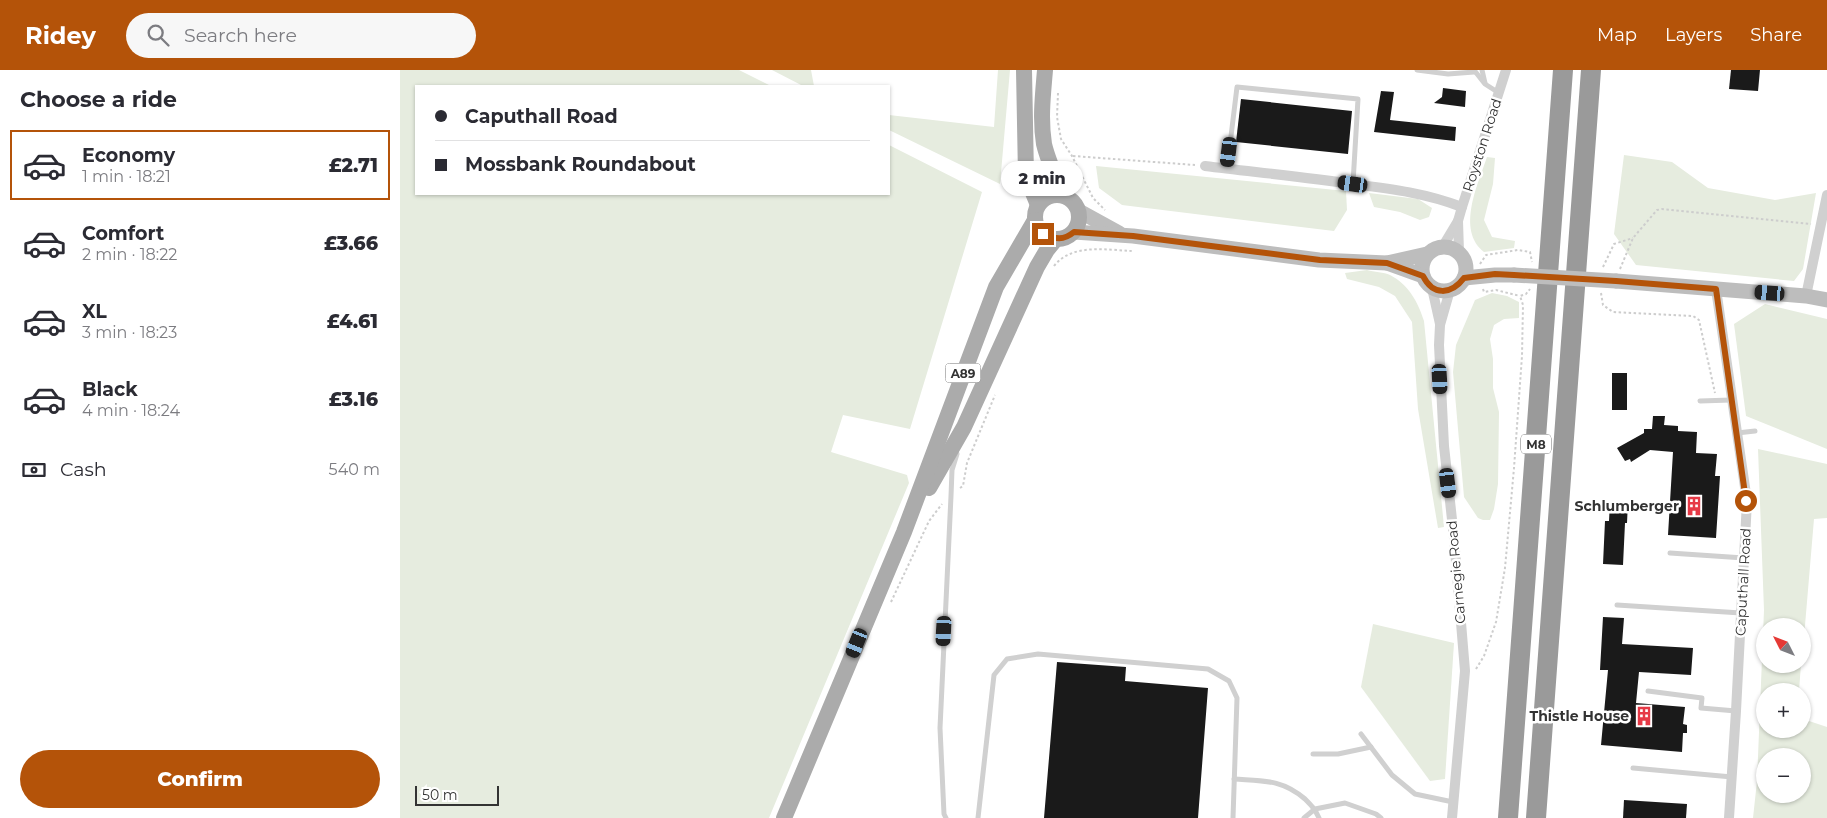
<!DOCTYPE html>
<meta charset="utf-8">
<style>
:root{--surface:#fff;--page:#f7f7f7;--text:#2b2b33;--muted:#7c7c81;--line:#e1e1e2;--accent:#b45309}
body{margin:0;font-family:Montserrat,sans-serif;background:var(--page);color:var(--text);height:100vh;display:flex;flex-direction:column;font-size:19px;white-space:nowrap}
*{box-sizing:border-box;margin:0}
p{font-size:16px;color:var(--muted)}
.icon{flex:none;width:28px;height:28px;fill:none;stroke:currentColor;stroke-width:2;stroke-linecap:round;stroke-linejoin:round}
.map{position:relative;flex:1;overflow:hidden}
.details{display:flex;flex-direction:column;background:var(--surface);width:400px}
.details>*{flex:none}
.guide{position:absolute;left:15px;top:15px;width:475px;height:110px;border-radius:0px;box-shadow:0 1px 4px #0004;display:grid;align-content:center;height:110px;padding:0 20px;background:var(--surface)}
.needle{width:32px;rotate:312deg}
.buttons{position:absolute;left:1356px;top:548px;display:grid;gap:10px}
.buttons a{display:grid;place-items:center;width:55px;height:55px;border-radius:50%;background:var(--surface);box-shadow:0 1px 4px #0004;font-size:25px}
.scale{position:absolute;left:15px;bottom:12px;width:84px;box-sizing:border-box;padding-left:5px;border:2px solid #333;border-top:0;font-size:14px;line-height:18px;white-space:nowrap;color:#333;-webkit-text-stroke:4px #fff;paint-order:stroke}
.end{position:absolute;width:22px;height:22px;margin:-11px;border:6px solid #b45309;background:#fff;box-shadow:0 0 0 2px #fff}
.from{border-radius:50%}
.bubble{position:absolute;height:35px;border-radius:18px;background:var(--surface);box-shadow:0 1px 4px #0004;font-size:16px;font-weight:800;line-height:35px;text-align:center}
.car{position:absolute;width:15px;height:30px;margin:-15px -8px;border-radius:6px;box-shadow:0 0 4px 1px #0007;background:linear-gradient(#222 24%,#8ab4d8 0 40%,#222 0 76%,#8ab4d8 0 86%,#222 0)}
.guide b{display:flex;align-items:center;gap:18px;height:48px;font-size:19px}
.guide b+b{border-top:1px solid var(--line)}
.guide i{width:12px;height:12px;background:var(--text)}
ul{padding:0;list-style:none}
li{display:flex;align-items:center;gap:15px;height:70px;margin:0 10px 8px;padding:0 10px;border:2px solid transparent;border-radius:0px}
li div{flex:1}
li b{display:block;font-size:19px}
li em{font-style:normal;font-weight:800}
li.selected{border-color:var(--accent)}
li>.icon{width:45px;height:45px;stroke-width:1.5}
h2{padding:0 20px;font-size:22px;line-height:60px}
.pay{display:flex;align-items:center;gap:12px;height:55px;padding:0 20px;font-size:19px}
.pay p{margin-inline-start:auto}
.button{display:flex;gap:10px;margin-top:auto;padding:10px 20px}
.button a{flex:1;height:58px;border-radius:30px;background:var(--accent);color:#fff;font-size:20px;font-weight:800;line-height:58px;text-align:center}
header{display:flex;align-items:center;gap:30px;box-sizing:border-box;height:70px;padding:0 25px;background:var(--accent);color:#fff}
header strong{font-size:24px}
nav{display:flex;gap:28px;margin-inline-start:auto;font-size:18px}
.search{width:350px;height:45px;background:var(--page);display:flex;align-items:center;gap:12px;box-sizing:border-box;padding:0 18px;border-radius:28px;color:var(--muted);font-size:19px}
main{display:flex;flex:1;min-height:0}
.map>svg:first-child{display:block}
</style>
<header>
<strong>Ridey</strong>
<div class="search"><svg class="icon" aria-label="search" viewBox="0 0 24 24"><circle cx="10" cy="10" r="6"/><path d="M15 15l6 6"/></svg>Search here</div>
<nav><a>Map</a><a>Layers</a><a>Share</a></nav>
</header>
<main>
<section class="details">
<h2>Choose a ride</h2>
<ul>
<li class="selected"><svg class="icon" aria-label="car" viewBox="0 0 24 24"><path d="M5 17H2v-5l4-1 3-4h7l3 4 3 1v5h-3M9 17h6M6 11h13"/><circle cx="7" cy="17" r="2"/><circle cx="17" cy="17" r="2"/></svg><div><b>Economy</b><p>1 min · 18:21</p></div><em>£2.71</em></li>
<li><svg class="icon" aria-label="car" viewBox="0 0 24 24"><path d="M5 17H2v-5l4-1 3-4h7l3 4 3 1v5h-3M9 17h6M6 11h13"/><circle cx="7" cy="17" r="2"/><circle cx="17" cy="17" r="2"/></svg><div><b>Comfort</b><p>2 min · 18:22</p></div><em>£3.66</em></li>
<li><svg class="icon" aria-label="car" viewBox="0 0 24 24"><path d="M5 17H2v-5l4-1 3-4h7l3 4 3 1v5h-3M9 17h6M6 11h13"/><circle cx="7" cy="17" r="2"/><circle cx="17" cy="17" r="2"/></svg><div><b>XL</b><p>3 min · 18:23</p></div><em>£4.61</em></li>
<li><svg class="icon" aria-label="car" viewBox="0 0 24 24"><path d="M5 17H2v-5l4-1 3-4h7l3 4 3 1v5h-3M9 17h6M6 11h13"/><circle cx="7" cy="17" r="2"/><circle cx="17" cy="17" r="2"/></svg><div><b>Black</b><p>4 min · 18:24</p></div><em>£3.16</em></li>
</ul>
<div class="pay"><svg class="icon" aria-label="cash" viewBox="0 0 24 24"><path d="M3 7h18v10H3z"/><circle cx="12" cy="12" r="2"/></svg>Cash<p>540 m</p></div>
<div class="button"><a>Confirm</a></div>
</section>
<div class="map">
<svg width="1427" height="748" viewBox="0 0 1427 748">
<rect width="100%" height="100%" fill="#fff"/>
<g fill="#e6ecdf" fill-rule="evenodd">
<polygon points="0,0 339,0 371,16 16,16 16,124 489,124 489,75 582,122 510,359 443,345 431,382 507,405 509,413 369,748 0,748"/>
<polygon points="372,0 411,0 414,16 403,16"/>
<polygon points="598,0 610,0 600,114 489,60 489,45 594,57"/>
<polygon points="1224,85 1272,92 1308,118 1375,130 1416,123 1403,199 1394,211 1236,195 1214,164"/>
<path d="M 1087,87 L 1095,88 L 1093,114 L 1084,150 L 1092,167 L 1115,171 L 1114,178 L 1084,182 C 1056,160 1078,114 1087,87 Z"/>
<polygon points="696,96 946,121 947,140 934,161 722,135 699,118"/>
<polygon points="969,123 1018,129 1032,138 1029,147 1020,150 1000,142 974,137"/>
<path d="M 967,200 C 974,202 984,202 990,205 C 1009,215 1018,232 1024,251 L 1044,457 L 1038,458 L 1018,339 L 1012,252 L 995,226 L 979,217 L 947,209 L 945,203 Z"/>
<polygon points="1092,223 1107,226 1119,232 1119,248 1104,249 1094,255 1090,269 1093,289 1093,318 1099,342 1098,414 1094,439 1090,450 1083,450 1078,448 1064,427 1053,302 1056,275 1075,230"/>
<polygon points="1365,234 1427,249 1427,379 1346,346 1334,254"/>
<path d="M 1358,379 L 1427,394 L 1427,448 L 1414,449 L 1403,579 L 1402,556 L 1365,556 L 1365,594 L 1401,594 L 1399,621 L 1365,621 L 1365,659 L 1402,659 L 1403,649 L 1427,657 L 1427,748 L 1353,748 L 1357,711 L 1364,540 ZM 1365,686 L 1402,686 L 1402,724 L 1365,724 Z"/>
<polygon points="973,554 1054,573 1045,709 1030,711 961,617"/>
</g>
<g fill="#1a1a1a">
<polygon points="1331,0 1360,0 1358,21 1329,19"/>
<polygon points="1043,18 1066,21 1065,37 1034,33 1042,27"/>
<polygon points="981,21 994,22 990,50 1056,57 1055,71 974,62"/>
<polygon points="841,29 952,41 948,84 836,72"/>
<rect x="1212" y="303" width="15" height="37"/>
<polygon points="1253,346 1265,346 1264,355 1278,356 1278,361 1297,362 1296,383 1317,384 1315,406 1320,406 1316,468 1268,465 1273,382 1250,380 1231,392 1230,389 1225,391 1217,378 1244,363 1244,359 1252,359"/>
<polygon points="1210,431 1228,432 1227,453 1225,453 1223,495 1203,494 1205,451 1209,451"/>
<polygon points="1203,547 1224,548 1222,574 1293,578 1291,605 1239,602 1236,633 1285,637 1283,654 1287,655 1287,663 1283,663 1282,682 1201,675 1208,600 1200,600"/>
<polygon points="657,592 726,597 725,611 808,618 798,748 644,748"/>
<polygon points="1224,730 1287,734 1286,748 1223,748"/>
</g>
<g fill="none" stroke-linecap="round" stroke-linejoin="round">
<g stroke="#cdcdcd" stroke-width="2" stroke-dasharray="2.5 2.5" stroke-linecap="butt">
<polyline points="658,23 657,47 661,69 672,86 693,128 705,140"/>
<polyline points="673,86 795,95"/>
<polyline points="1080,194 1086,185 1118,180 1130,182 1132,192"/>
<path d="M 654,196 C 672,173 707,180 732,181 L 732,179"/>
<polyline points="1203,197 1214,174 1233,168"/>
<polyline points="1220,199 1233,168 1257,140 1262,139 1411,154"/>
<polyline points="1083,219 1084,222 1096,220 1120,226"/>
<polyline points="1201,223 1203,235 1213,242 1293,246 1299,250 1315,323"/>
<polyline points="560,418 563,416 567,393 595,325"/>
<polyline points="491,532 529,451 542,434"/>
<polyline points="1076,599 1084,586 1096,552 1105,498 1114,398 1122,286 1123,235 1120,226 1126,224 1130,219"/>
</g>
<g stroke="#d0d0d0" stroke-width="5">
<polyline points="1017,0 1048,4 1074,2"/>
<polyline points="1074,0 1085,14 1099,23"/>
<polyline points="1082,0 1085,13"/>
<polyline points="827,99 837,17 958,29 953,113"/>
<polyline points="1300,331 1331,330"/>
<polyline points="1337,363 1355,361"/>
<polyline points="1270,483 1344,488"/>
<polyline points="1217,535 1341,543"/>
<polyline points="1248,621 1302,628 1301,638 1336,641"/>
<polyline points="961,664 992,705 1015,724 1053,732"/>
<polyline points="913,684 938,684 971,677"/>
<polyline points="1233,698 1332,707"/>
<path d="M 834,709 C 863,711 882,709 905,729 C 911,735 915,739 919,748"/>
<polyline points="546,748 544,744 540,658 551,426 552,400 557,384"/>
<polyline points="578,748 594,605 607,589 638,584 808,599 829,611 837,628 833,748"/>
<polyline points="904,748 915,739 945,733 976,744 981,748"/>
</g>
<g stroke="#d0d0d0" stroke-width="10">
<path d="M 805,96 C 854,102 904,107 953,114 C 992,119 1025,123 1062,137"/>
<polyline points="1043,176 1058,151"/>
<polyline points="1059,182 1058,151 1062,137 1106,0"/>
<polyline points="1032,218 1040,254"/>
<polyline points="1316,219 1347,431 1336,641 1329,748"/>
<polyline points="1050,220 1040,255 1039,275 1044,376 1054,468 1065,601 1052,748"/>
<polyline points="1406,226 1427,125"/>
</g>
<g stroke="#bdbdbd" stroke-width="15">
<polyline points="679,141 719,163"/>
<polyline points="674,162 733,166 919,190 987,193 1027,184"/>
<circle cx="1044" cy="199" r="22"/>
<polyline points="987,193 1023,206"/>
<polyline points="1064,208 1095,205 1114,205"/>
<polyline points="1216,211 1406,226 1427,230"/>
</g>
<g stroke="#ababab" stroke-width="16">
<polyline points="624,0 626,106 638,135"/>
<path d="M 645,0 C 643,24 640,49 644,74 C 648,91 656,108 663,125"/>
<circle cx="657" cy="147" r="22"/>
<polyline points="529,418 564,357 637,197 647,180 656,169"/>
<polyline points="384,748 504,462 596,217 635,150"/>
</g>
<g stroke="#9a9a9a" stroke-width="20">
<polyline points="1108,748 1163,0"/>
<polyline points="1136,748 1191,0"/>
</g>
<polyline stroke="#bdbdbd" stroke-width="15" points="1114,205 1216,211"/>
</g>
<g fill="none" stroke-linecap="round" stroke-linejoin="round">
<path stroke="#b45309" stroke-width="6" d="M 643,164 C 656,169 663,171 674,162 L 733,166 L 920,190 L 987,193 L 1023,206 C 1033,226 1051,225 1064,208 L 1095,204 L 1114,205 L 1216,211 L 1316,219 L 1346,431"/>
</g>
<defs>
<symbol id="building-bare" viewBox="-9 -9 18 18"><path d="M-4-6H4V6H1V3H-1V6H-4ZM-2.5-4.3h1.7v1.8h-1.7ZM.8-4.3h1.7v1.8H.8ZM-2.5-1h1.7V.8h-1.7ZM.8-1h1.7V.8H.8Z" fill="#e63946" stroke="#fff" stroke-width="2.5" paint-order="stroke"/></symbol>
</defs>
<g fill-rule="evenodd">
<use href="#building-bare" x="1280" y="422" width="28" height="28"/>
<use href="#building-bare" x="1230" y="632" width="28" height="28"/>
</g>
<g text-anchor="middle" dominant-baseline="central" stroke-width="5" stroke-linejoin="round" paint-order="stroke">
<g fill="#fff" stroke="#707070" stroke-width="1">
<rect x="545.5" y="293.5" width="35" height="19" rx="4"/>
<rect x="1121" y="364.5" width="30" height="19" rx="4"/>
</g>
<g font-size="12" font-weight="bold" fill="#333">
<text x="563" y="303">A89</text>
<text x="1136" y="374">M8</text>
</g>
<g font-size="14" fill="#333" stroke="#fff">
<text transform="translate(1082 75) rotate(-72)">Royston Road</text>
<text transform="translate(1056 502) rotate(-95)">Carnegie Road</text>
<text transform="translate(1343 512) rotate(-87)">Caputhall Road</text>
</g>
<g font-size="14" font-weight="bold" fill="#333" stroke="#fff" text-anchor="end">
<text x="1279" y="436">Schlumberger</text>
<text x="1229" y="646">Thistle House</text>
</g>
</g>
</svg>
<div class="buttons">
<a><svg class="needle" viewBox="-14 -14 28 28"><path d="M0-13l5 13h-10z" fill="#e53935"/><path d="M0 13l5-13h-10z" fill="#7c7c81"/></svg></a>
<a>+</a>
<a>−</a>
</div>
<div class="scale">50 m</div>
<i class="end from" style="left:1346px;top:431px"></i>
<i class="end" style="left:643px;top:164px"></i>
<div class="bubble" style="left:601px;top:91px;width:82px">2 min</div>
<i class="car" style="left:829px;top:82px;rotate:187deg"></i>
<i class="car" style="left:953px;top:114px;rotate:278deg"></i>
<i class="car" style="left:1370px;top:223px;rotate:274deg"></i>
<i class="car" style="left:1040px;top:309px;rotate:177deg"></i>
<i class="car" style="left:1048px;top:413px;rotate:173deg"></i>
<i class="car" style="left:544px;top:561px;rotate:183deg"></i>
<i class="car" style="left:457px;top:573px;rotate:202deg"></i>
<div class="guide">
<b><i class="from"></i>Caputhall Road</b>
<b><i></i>Mossbank Roundabout</b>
</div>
</div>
</main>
